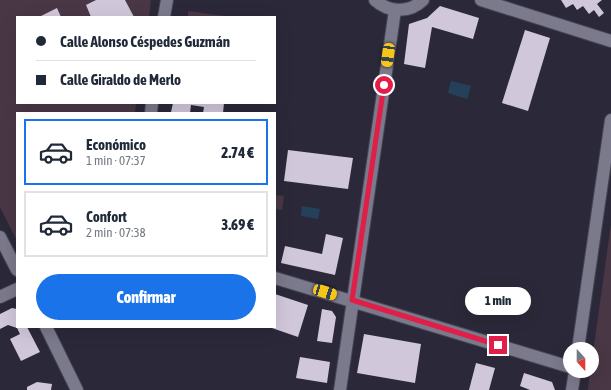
<!DOCTYPE html>
<html lang="es">
<meta charset="utf-8">
<style>
:root{--surface:#fff;--page:#f6f6f7;--text:#1f2937;--muted:#747a83;--line:#e0e1e3;--accent:#1a73e8}
body{margin:0;font-family:"Asap Condensed",sans-serif;background:var(--page);color:var(--text);height:100vh;display:flex;flex-direction:column;font-size:15px;white-space:nowrap}
*{box-sizing:border-box;margin:0}
p{font-size:13px;color:var(--muted)}
.icon{flex:none;width:22px;height:22px;fill:none;stroke:currentColor;stroke-width:2;stroke-linecap:round;stroke-linejoin:round}
.map{position:relative;flex:1;overflow:hidden}
.sheet{position:absolute;left:16px;top:112px;width:260px;height:216px;display:flex;flex-direction:column;background:var(--surface);border-radius:0px;box-shadow:0 4px 16px #0002}
.sheet>*{flex:none}
.top-card{position:absolute;left:16px;top:16px;width:260px;height:88px;border-radius:0px;box-shadow:0 4px 16px #0002;display:grid;align-content:center;height:88px;padding:0 20px;background:var(--surface)}
.needle{width:26px;rotate:159deg}
.buttons{position:absolute;left:563px;top:342px;display:grid;gap:8px}
.buttons a{display:grid;place-items:center;width:36px;height:36px;border-radius:50%;background:var(--surface);box-shadow:0 4px 16px #0002;font-size:20px}
.end{position:absolute;width:18px;height:18px;margin:-9px;border:5px solid #e11d48;background:#fff;box-shadow:0 0 0 2px #fff}
.from{border-radius:50%}
.bubble{position:absolute;height:28px;border-radius:14px;background:var(--surface);box-shadow:0 4px 16px #0002;font-size:13px;font-weight:800;line-height:28px;text-align:center}
.car{position:absolute;width:12px;height:24px;margin:-12px -6px;border-radius:5px;box-shadow:0 0 3px 1px #0007;background:linear-gradient(#f5c518 24%,#345 0 40%,#f5c518 0 76%,#345 0 86%,#f5c518 0)}
.top-card b{display:flex;align-items:center;gap:14px;height:38px;font-size:15px}
.top-card b+b{border-top:1px solid var(--line)}
.top-card i{width:10px;height:10px;background:var(--text)}
ul{padding:7px 0 0;list-style:none}
li{display:flex;align-items:center;gap:12px;height:66px;margin:0 8px 6px;padding:0 12px;border:2px solid var(--line);border-radius:0px}
li div{flex:1}
li b{display:block;font-size:15px}
li em{font-style:normal;font-weight:800}
li.current{border-color:var(--accent)}
li>.icon{width:36px;height:36px;stroke-width:1.5}
.action{display:flex;gap:8px;margin-top:auto;padding:8px 20px}
.action a{flex:1;height:46px;border-radius:24px;background:var(--accent);color:#fff;font-size:16px;font-weight:800;line-height:46px;text-align:center}
.map>svg:first-child{display:block}
</style>
<div class="map">
<svg width="611" height="390" viewBox="0 0 611 390">
<rect width="100%" height="100%" fill="#2b2939"/>
<g fill="#493746">
<polygon points="0,0 151,0 149,17 17,17 17,103 136,103 135,113 17,113 17,241 0,207"/>
<polygon points="188,11 231,17 188,17"/>
<polygon points="275,195 284,196 282,210 275,209"/>
<polygon points="611,224 611,390 588,390 590,371 592,371 592,360"/>
</g>
<g fill="#25405a">
<polygon points="451,81 471,86 467,99 448,93"/>
<polygon points="302,206 320,209 318,219 301,216"/>
</g>
<g fill="#d1c7da">
<polygon points="96,0 125,0 134,17 91,17 86,5"/>
<polygon points="561,0 602,0 597,4 604,13 599,17 594,10 589,14 583,6 577,10 573,4 566,8"/>
<polygon points="440,6 479,18 473,39 432,27 425,68 404,64 409,24 427,18"/>
<polygon points="57,8 61,17 39,17"/>
<polygon points="525,30 550,38 528,111 502,103"/>
<polygon points="173,103 224,103 223,113 203,113 204,107 191,105 190,113 171,112"/>
<polygon points="288,150 353,158 348,189 284,181"/>
<polygon points="326,234 343,238 335,275 281,263 285,246 322,254"/>
<polygon points="275,294 308,305 298,337 269,327 275,327"/>
<polygon points="12,308 17,309 17,327 27,327 40,352 21,361 10,339 20,334 17,328 8,325 0,329 0,314"/>
<polygon points="322,309 332,311 336,317 332,343 317,341"/>
<polygon points="364,334 421,344 415,383 357,373"/>
<polygon points="300,357 330,362 327,383 296,378"/>
<polygon points="476,363 495,368 489,390 469,390"/>
<polygon points="524,373 552,382 555,390 530,390 520,386"/>
<polygon points="37,382 52,384 51,390 27,390 27,387"/>
</g>
<g fill="none" stroke-linecap="round" stroke-linejoin="round">
<defs>
<g id="minor">
<path d="M 375,0 C 388,12 409,14 423,0"/>
<polyline points="481,0 611,41"/>
<polyline points="164,17 167,0"/>
<polyline points="151,113 152,103"/>
<polyline points="0,237 17,270"/>
<polyline points="275,278 570,367"/>
<polyline points="0,297 17,289"/>
<polyline points="46,327 77,390"/>
<polyline points="578,349 611,120"/>
<polyline points="340,390 395,10"/>
<polyline points="572,390 575,371"/>
</g>
</defs>
<use href="#minor" stroke="#464552" stroke-width="14"/>
<use href="#minor" stroke="#7b798c" stroke-width="12"/>
</g>
<g fill="none" stroke-linecap="round" stroke-linejoin="round">
<polyline stroke="#e11d48" stroke-width="5" points="384,85 352,300 498,345"/>
</g>
</svg>
<div class="buttons">
<a><svg class="needle" viewBox="-14 -14 28 28"><path d="M0-13l5 13h-10z" fill="#e53935"/><path d="M0 13l5-13h-10z" fill="#747a83"/></svg></a>
</div>
<i class="end from" style="left:384px;top:85px"></i>
<i class="end" style="left:498px;top:345px"></i>
<div class="bubble" style="left:465px;top:287px;width:66px">1 min</div>
<i class="car" style="left:388px;top:55px;rotate:188deg"></i>
<i class="car" style="left:325px;top:292px;rotate:107deg"></i>
<div class="top-card">
<b><i class="from"></i>Calle Alonso Céspedes Guzmán</b>
<b><i></i>Calle Giraldo de Merlo</b>
</div>
<section class="sheet">
<ul>
<li class="current"><svg class="icon" aria-label="car" viewBox="0 0 24 24"><path d="M5 17H2v-5l4-1 3-4h7l3 4 3 1v5h-3M9 17h6M6 11h13"/><circle cx="7" cy="17" r="2"/><circle cx="17" cy="17" r="2"/></svg><div><b>Económico</b><p>1 min · 07:37</p></div><em>2.74 €</em></li>
<li><svg class="icon" aria-label="car" viewBox="0 0 24 24"><path d="M5 17H2v-5l4-1 3-4h7l3 4 3 1v5h-3M9 17h6M6 11h13"/><circle cx="7" cy="17" r="2"/><circle cx="17" cy="17" r="2"/></svg><div><b>Confort</b><p>2 min · 07:38</p></div><em>3.69 €</em></li>
</ul>
<div class="action"><a>Confirmar</a></div>
</section>
</div>
